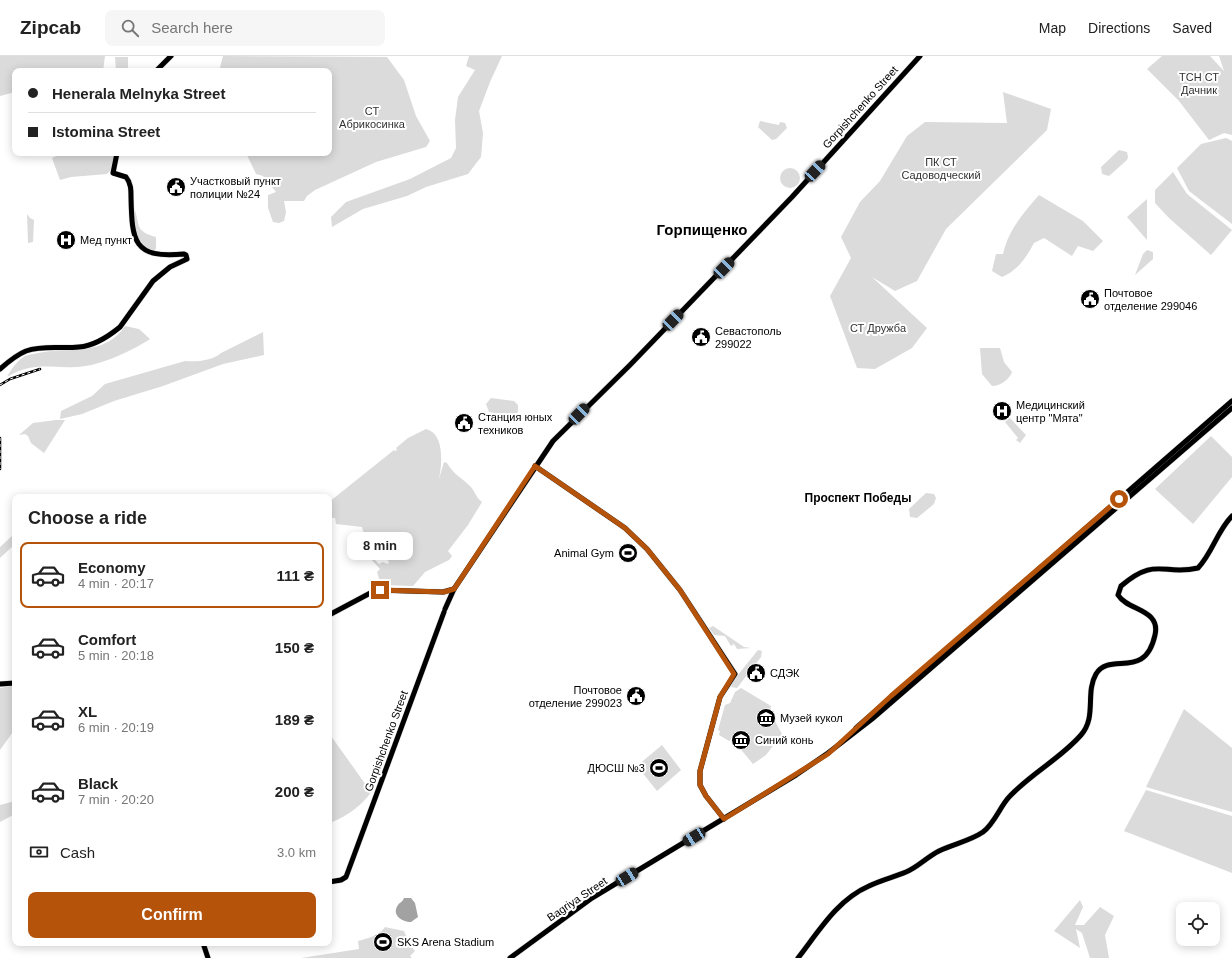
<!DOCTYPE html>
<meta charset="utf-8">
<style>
:root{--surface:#fff;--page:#f6f6f6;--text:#222;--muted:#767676;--line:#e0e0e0;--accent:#b45309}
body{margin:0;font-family:Arial,sans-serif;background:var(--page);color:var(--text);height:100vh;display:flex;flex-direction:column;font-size:15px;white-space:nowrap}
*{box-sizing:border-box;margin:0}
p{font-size:13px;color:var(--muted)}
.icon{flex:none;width:22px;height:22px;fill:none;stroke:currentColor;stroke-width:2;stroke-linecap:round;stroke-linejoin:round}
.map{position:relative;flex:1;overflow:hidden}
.panel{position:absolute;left:12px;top:438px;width:320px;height:452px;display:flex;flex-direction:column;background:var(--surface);border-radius:8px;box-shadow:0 2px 10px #0003}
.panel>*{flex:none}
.top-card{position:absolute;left:12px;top:12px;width:320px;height:88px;border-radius:8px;box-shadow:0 2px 10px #0003;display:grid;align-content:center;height:88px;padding:0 16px;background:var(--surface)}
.fabs{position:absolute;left:1176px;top:846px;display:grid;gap:8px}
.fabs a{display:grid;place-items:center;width:44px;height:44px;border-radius:8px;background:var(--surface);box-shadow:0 2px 10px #0003;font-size:20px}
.end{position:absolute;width:18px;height:18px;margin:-9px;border:5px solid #b45309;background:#fff;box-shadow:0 0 0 2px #fff}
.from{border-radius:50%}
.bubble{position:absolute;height:28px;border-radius:8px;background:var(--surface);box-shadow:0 2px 10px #0003;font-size:13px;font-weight:800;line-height:28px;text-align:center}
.car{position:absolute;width:12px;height:24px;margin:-12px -6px;border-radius:5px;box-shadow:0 0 3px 1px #0007;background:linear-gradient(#222 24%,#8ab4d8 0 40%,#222 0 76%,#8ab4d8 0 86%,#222 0)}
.top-card b{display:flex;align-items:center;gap:14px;height:38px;font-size:15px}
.top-card b+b{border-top:1px solid var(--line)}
.top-card i{width:10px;height:10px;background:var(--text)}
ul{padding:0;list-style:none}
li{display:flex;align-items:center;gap:12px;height:66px;margin:0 8px 6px;padding:0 8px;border:2px solid transparent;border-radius:8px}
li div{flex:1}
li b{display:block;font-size:15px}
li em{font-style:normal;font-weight:800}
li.on{border-color:var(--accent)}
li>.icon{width:36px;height:36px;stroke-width:1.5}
h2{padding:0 16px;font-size:18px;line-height:48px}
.pay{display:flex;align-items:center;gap:10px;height:44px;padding:0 16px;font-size:15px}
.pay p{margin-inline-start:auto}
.button{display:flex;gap:8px;margin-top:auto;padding:8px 16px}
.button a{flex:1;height:46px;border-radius:8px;background:var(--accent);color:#fff;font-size:16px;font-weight:800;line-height:46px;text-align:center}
header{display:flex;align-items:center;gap:24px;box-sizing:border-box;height:56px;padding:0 20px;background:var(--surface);border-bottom:1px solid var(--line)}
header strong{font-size:19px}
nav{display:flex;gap:22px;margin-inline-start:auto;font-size:14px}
.search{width:280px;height:36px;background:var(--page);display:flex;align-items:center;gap:10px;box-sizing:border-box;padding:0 14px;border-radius:8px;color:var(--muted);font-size:15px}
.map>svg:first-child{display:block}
</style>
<header>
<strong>Zipcab</strong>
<div class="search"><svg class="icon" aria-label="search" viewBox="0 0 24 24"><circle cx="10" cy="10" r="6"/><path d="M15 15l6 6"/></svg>Search here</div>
<nav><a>Map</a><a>Directions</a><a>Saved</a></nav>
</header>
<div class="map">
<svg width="1232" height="902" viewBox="0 0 1232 902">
<rect width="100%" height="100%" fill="#fff"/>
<g fill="#dbdbdb">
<polygon points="0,0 105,0 103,15 15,15 15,36 0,40"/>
<polygon points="223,0 387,1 404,24 416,60 430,85 426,91 376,106 315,134 307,140 304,145 284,145 286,156 284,165 279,167 273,166 268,152 268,139 276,136 263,120 256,118 246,97 329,97 329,15 219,15"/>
<polygon points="469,0 502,0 490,26 479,55 483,77 481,101 468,118 426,131 407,140 363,153 332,171 331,161 346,146 410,123 451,102 456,92 455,64 458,41 475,14 466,10"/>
<polygon points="1162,0 1210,0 1224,15 1219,0 1232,0 1232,79 1224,77 1209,84 1179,45 1147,13"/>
<polygon points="115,1 128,1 128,15 116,15"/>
<polygon points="1003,36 1051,53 1047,74 946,173 917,225 895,235 872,221 927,272 912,292 875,313 857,312 830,240 851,202 841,181 860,146 880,125 907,80 925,66 1007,67"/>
<polygon points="760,65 779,69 780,66 785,67 787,72 776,83 772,84 758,71"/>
<polygon points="1226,82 1232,85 1232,168 1189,135 1177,112 1201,88"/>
<polygon points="1119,94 1127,96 1128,101 1127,104 1109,120 1102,118 1101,111"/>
<polygon points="63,97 115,97 111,114 107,118 71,121 60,124 52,102"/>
<circle cx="790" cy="122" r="10"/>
<polygon points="1173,116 1187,138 1232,174 1211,199 1169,162 1155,147 1155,134"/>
<path d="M 1039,139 L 1083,165 L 1103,185 L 1093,195 L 1078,190 L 1072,200 L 1044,182 L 1034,187 C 1026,202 1018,214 1002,221 L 992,215 L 996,198 L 1003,198 C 1009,173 1022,159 1039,139 Z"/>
<polygon points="1147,143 1147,184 1127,161"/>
<path d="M 135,154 C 140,170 135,175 156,181 L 156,192 L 155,195 C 137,193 131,168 135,154 Z"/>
<polygon points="27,158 30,162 34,164 33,186 28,187"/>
<polygon points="1147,194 1153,196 1153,203 1135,219 1143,198"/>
<path d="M 125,270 L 139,273 L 150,283 C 135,293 104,308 85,310 C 55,315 37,303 7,321 C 11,313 18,304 25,300 C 31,298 38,297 44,296 C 73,292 106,299 125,270 Z"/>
<path d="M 263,276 L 264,299 L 223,308 L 163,330 L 114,345 L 82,358 L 60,363 L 61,355 L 92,340 L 105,328 L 185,305 C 196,306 212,305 221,297 Z"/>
<path d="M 980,292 L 1000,292 L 1004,306 L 1012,316 C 1009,324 1000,330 992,330 L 982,318 Z"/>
<polygon points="491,342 514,345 518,349 518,356 513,360 489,356 486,348"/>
<polygon points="1010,362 1026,379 1020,387 1016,384 1018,382 1005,366"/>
<polygon points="56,364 65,364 44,397 31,387 28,380 25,378 19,379 33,367"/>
<path d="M 426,373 C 445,378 442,408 439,423 L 444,406 L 447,407 C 453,418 462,422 470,430 C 475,435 476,442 482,446 L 468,469 L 448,495 L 452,500 L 449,504 L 425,516 L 413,530 L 381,529 L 377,516 L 380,513 L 358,489 L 353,490 L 348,483 L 351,480 L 354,482 L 379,508 L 383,506 L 388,508 L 389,506 L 363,475 L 362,471 L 336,468 L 335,462 L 329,462 L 329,446 L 394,394 L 395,395 L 397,394 L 396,392 L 408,382 Z"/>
<polygon points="1211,380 1232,401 1232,421 1193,468 1155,433"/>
<polygon points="926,437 934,438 936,442 934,448 917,462 910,461 909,453"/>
<polygon points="13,479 15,480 15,488 0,502 0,491"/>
<polygon points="713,570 744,591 751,592 737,593 734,588 731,590 725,580 714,579 709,572"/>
<polygon points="758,594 762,595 761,601 737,632 731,631 733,625"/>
<polygon points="15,629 15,673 0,694 0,632"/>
<polygon points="741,632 771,650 770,656 782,678 766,699 753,708 732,683 729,685 719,679 720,675 718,674 725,649 730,647 735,636"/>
<polygon points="1184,653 1232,692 1232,756 1146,731"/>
<path d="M 329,671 L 331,680 L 371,736 C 363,749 343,763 329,767 Z"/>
<polygon points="662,689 681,714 657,735 637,710"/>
<polygon points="1146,734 1232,760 1232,817 1124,775"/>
<polygon points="15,745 15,758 0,766 0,749"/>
<polygon points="1080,844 1083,851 1075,869 1084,869 1100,851 1114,860 1105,879 1109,902 1090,902 1082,877 1076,873 1080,892 1054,875"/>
<path d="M 385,871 L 404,875 L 410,889 L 415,895 L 410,900 L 412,902 L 301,902 L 359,893 L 358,885 C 368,882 379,880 385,871 Z"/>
</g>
<path fill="#a2a2a2" d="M 404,842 L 411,842 L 415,847 L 418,861 L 411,866 C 402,866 391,859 398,849 C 400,846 402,847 404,842 Z"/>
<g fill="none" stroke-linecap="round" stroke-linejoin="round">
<defs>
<g id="major">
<polyline points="156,15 171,0"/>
<path d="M 0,313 C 8,306 16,299 26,295 C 43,289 61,293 79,291 C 94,290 109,280 120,271 L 153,225 L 170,211 L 187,203 L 186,199 L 184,198 C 133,203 132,185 131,141 C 131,134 131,127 126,121 L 113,117 L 117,97"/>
<polyline points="535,410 625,472 647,493 680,534 735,618 720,641 700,715 700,729 706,740 724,763"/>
<polyline points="445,553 454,533 553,385 630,309 792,141 920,0"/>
<polyline points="329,559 376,534 443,536 454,533"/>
<polyline points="0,628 15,627"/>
<polyline points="856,672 1232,345"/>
<polyline points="329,826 341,824 346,821 444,556"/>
<polyline points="203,887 208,902"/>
<polyline points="510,902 592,842 796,719 828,697 872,663 1232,352"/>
<path d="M 798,902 C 819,875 837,844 869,830 C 881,824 894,821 906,816 C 918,811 927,801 939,795 C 953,788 970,785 983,776 C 995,767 1000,750 1010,740 C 1032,717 1061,702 1081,679 C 1097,661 1085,637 1096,618 C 1110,595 1145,625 1155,579 C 1161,553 1128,555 1118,539 L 1121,530 C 1156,500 1163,520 1198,512 C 1213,496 1217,475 1232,460"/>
</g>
</defs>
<use href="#major" stroke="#dbdbdb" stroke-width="6"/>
<use href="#major" stroke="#000" stroke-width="5"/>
<defs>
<g id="rail">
<polyline points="0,329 10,323 40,313"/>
<polyline points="0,382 0,413"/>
</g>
</defs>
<use href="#rail" stroke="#000" stroke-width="2.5"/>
<use href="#rail" stroke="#fff" stroke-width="1" stroke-dasharray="3" stroke-linecap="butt"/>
</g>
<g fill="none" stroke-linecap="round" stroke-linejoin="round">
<polyline stroke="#b45309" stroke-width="5" points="380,534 444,536 454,533 535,410 625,472 647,493 680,534 734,618 720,641 700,715 700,729 706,740 724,763 828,698 891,640 1119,443"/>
</g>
<defs>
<symbol id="civic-disc" viewBox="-11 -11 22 22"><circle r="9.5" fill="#000" stroke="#fff"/><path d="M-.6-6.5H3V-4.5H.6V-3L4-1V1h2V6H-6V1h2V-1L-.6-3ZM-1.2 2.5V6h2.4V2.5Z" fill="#fff"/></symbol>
<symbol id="hospital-disc" viewBox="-11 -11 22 22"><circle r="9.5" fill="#000" stroke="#fff"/><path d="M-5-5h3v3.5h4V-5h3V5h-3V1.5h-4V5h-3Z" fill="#fff"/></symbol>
<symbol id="stadium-disc" viewBox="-11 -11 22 22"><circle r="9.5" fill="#000" stroke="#fff"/><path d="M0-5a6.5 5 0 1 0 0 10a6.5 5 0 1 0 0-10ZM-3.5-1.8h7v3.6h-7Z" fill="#fff"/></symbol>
<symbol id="museum-disc" viewBox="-11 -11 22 22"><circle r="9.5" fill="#000" stroke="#fff"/><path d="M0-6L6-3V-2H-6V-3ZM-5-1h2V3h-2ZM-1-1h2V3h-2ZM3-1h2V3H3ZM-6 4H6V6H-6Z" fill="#fff"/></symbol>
</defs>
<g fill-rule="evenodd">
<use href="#civic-disc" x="165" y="120" width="22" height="22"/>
<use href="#hospital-disc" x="55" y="173" width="22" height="22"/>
<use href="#civic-disc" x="1079" y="232" width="22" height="22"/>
<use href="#civic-disc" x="690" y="270" width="22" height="22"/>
<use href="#hospital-disc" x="991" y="344" width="22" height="22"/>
<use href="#civic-disc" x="453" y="356" width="22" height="22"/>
<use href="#stadium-disc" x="617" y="486" width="22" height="22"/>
<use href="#civic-disc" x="745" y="606" width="22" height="22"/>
<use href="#civic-disc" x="625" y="629" width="22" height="22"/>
<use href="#museum-disc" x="755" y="651" width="22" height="22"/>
<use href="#museum-disc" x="730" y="673" width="22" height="22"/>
<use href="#stadium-disc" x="648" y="701" width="22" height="22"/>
<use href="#stadium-disc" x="372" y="875" width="22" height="22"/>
</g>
<g text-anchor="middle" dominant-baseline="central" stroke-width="4" stroke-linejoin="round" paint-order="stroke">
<g font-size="11" fill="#323232" stroke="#fff">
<text x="1199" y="21">ТСН СТ<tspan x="1199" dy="13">Дачник</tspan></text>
<text x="372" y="55">СТ<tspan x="372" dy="13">Абрикосинка</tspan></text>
<text x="941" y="106">ПК СТ<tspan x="941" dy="13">Садоводческий</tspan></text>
<text x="878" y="272">СТ Дружба</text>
</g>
<g font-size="11" fill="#000" stroke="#fff">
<text transform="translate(860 51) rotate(-48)">Gorpishchenko Street</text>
<text transform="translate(386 685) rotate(-70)">Gorpishchenko Street</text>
<text transform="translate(577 843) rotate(-34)">Bagriya Street</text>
</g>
<g font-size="11" fill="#000" stroke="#fff" text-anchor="start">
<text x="190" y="125">Участковый пункт<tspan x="190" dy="13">полиции №24</tspan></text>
<text x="80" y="184">Мед пункт</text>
<text x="1104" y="237">Почтовое<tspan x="1104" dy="13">отделение 299046</tspan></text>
<text x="715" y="275">Севастополь<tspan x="715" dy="13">299022</tspan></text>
<text x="1016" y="349">Медицинский<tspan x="1016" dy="13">центр "Мята"</tspan></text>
<text x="478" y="361">Станция юных<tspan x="478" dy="13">техников</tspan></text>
<text x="614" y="497" text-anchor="end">Animal Gym</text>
<text x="770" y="617">СДЭК</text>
<text x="622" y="634" text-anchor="end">Почтовое<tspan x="622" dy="13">отделение 299023</tspan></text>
<text x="780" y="662">Музей кукол</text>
<text x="755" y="684">Синий конь</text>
<text x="645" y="712" text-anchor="end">ДЮСШ №3</text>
<text x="397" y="886">SKS Arena Stadium</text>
</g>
<g font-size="12" font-weight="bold" fill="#000" stroke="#fff">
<text x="858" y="442">Проспект Победы</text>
</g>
<g font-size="15" font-weight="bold" fill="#000" stroke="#fff">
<text x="702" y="173">Горпищенко</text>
</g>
</g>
</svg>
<div class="fabs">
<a><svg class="icon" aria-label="locate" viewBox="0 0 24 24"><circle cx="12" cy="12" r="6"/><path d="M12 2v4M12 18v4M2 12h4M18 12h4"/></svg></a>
</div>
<i class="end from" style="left:1119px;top:443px"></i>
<i class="end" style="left:380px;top:534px"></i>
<div class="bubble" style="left:347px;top:476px;width:66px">8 min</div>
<i class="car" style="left:815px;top:115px;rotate:43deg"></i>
<i class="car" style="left:724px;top:212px;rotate:44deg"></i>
<i class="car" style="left:673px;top:264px;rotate:44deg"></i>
<i class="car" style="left:579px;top:358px;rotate:44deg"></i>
<i class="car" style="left:694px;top:781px;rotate:239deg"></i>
<i class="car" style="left:627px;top:821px;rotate:58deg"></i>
<div class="top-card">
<b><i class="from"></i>Henerala Melnyka Street</b>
<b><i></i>Istomina Street</b>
</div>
<section class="panel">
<h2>Choose a ride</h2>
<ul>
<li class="on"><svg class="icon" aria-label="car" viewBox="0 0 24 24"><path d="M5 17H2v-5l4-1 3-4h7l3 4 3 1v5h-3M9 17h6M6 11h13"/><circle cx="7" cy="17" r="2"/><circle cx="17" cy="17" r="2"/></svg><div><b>Economy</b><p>4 min · 20:17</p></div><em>111 ₴</em></li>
<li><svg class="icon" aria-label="car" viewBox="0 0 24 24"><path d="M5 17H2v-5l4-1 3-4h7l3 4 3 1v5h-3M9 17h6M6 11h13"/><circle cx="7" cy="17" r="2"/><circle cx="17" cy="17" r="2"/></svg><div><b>Comfort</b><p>5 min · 20:18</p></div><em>150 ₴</em></li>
<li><svg class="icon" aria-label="car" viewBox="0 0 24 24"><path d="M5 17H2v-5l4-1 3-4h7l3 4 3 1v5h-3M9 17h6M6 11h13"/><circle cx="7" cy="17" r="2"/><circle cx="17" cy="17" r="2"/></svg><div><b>XL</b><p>6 min · 20:19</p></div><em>189 ₴</em></li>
<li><svg class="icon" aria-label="car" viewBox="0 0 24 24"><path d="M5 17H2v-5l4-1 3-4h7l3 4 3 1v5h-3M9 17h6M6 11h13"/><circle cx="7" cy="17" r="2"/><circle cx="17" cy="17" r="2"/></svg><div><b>Black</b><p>7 min · 20:20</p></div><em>200 ₴</em></li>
</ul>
<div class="pay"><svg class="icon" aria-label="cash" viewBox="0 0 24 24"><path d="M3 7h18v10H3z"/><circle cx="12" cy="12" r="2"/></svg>Cash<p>3.0 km</p></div>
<div class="button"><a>Confirm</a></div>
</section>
</div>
